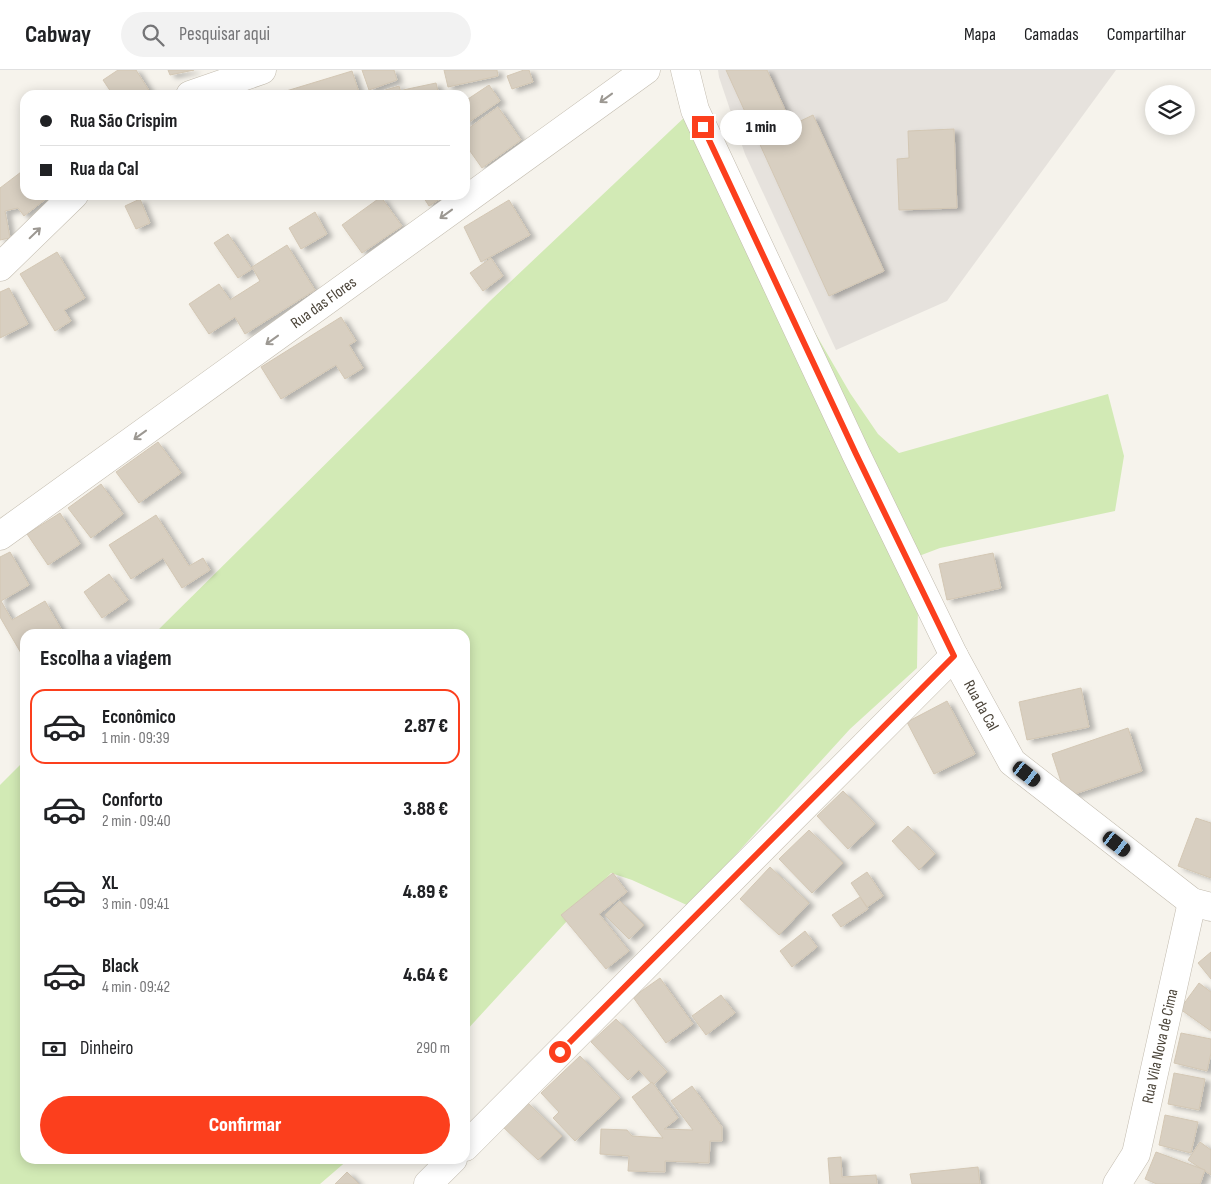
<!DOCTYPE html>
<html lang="pt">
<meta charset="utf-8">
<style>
:root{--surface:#fff;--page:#f2f2f2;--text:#202124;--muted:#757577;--line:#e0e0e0;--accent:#fc3f1d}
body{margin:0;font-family:"Sofia Sans Condensed",sans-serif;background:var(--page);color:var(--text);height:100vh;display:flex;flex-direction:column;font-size:19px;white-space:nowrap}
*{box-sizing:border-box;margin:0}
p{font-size:16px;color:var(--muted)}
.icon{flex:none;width:28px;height:28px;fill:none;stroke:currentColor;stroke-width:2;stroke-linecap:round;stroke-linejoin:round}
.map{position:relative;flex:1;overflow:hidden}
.details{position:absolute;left:20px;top:559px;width:450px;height:535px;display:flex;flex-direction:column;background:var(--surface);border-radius:15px;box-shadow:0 2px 12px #0003}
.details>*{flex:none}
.top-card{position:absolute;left:20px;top:20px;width:450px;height:110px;border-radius:15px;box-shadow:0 2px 12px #0003;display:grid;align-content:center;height:110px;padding:0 20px;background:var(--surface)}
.buttons{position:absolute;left:1145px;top:15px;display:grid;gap:10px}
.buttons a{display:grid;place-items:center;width:50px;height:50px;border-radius:50%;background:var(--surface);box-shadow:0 2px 12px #0003;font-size:25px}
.end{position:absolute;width:22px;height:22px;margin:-11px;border:6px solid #fc3f1d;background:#fff;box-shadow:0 0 0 2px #fff}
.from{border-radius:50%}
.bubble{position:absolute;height:35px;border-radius:18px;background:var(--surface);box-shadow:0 2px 12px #0003;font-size:16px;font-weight:800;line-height:35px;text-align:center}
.car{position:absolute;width:15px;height:30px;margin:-15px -8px;border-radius:6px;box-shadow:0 0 4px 1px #0007;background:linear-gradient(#222 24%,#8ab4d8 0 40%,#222 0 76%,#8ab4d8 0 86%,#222 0)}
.top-card b{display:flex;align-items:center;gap:18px;height:48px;font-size:19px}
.top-card b+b{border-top:1px solid var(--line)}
.top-card i{width:12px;height:12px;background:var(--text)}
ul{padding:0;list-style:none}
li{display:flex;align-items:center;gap:15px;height:75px;margin:0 10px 8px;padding:0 10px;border:2px solid transparent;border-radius:15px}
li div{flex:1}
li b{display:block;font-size:19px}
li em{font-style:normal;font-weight:800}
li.on{border-color:var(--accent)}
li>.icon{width:45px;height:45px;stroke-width:1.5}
h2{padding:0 20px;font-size:22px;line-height:60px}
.pay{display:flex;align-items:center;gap:12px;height:55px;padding:0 20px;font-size:19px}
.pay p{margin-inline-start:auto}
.cta{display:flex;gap:10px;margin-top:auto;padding:10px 20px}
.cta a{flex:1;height:58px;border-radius:30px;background:var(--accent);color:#fff;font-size:20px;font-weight:800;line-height:58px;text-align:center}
header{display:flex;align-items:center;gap:30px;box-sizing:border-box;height:70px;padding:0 25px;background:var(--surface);border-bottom:1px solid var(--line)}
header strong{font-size:24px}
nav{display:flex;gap:28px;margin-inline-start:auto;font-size:18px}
.search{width:350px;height:45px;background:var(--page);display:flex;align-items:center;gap:12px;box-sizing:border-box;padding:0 18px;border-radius:28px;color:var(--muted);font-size:19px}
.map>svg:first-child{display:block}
</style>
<header>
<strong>Cabway</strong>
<div class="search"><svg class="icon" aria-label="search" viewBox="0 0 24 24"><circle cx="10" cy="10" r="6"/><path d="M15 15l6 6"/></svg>Pesquisar aqui</div>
<nav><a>Mapa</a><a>Camadas</a><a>Compartilhar</a></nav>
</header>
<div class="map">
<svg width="1211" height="1114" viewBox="0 0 1211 1114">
<defs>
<filter id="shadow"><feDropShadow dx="5.5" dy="3" stdDeviation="2.5" flood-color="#0004"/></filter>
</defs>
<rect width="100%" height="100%" fill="#f6f3ec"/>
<polygon fill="#e6e2dd" points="718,0 1116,0 947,231 836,280 745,84 719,7"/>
<g fill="#d2eab5">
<polygon points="688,44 850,323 878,364 899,383 1108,324 1124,386 1115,441 940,478 911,489 918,535 917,598 850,659 689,836 632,810 611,803 465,962 465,564 154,564 491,230"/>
<polygon points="25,690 25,1089 349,1089 320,1114 0,1114 0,715"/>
</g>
<g fill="#d8cfc1" stroke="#d3c7b4" filter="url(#shadow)">
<polygon points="118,0 136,0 152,25 113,25 103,10"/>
<polygon points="168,0 194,0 170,5"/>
<polygon points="362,0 394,0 397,10 369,20"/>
<polygon points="444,0 497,0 498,6 448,17"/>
<polygon points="524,0 529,0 533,12 512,19 507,6"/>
<polygon points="726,0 767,0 792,55 813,45 884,201 829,226"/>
<polygon points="352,1 360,25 273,25"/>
<polygon points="436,13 439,25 404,25 403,20"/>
<polygon points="489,15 500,31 465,55 465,31"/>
<polygon points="399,16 402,25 368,25"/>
<polygon points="498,37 521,70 482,98 465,74 465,61"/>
<polygon points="954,59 957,138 899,140 897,89 909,88 908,61"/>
<polygon points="25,99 25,125 51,125 24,146 18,138 5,141 10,168 0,170 0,118"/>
<polygon points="422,125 446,125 429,136"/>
<polygon points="381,127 402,156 362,183 342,155"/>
<polygon points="140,129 150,153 136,159 125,136"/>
<polygon points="509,130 530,165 481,192 464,157"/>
<polygon points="315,142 327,164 301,179 289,158"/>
<polygon points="228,164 252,199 238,208 214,173"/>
<polygon points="287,175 315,220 245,264 235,247 209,264 189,234 219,214 230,230 260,211 252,197"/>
<polygon points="57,182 85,228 64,240 71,251 55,261 20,204"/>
<polygon points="491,188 503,206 483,221 470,203"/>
<polygon points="9,218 28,254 0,268 0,222"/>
<polygon points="341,247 356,271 349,275 363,298 345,309 336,295 281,329 261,297"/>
<polygon points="158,372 181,403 139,433 116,402"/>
<polygon points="101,414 123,444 91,468 68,438"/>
<polygon points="60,443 80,474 48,495 27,464"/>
<polygon points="156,445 189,496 203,488 210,500 182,518 163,488 131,509 109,475"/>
<polygon points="10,482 29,515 1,531 12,550 45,531 64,564 25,564 25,590 0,547 0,487"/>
<polygon points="993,483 1001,518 947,530 939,494"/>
<polygon points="109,504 128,530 102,548 84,522"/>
<polygon points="1081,618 1089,657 1027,670 1019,632"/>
<polygon points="947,631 975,684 934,704 907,652"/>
<polygon points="1128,658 1142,701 1066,727 1052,684"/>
<polygon points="843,721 875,754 848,779 817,746"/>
<polygon points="1196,748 1211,753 1211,808 1178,796"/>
<polygon points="908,756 935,784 919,800 892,771"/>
<polygon points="809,760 843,793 812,823 779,789"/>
<polygon points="770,797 809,833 779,865 740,829"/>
<polygon points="867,802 883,826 867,837 851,813"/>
<polygon points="613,803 627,822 599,844 629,881 606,899 561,845"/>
<polygon points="860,827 868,839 841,857 832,845"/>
<polygon points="620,831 644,855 629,869 605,845"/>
<polygon points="805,861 817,877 792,897 780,881"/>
<polygon points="1211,882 1211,909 1198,893"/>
<polygon points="660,908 693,954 666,973 633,927"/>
<polygon points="1199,913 1211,922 1211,961 1180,939"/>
<polygon points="721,925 735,943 706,965 692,946"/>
<polygon points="616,949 667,1002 653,1015 639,1000 628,1010 591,972"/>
<polygon points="1181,963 1211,969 1211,983 1207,1001 1174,993"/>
<polygon points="580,986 620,1028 575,1071 553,1048 559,1042 541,1023"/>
<polygon points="1174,1003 1205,1009 1199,1040 1168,1034"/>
<polygon points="652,1012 678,1048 664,1059 693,1060 671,1031 692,1016 722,1057 722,1071 710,1071 709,1093 665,1091 665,1102 628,1101 629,1086 600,1084 601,1059 627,1060 632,1066 663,1068 632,1027"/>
<polygon points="527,1032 562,1066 538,1090 503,1057"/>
<polygon points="1165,1045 1198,1052 1191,1083 1159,1075"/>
<polygon points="1200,1072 1211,1080 1211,1105 1188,1090"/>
<polygon points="1156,1082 1205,1100 1200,1114 1157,1114 1145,1109"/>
<polygon points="841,1087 842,1107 876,1105 877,1114 830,1114 828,1088"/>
<polygon points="978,1097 980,1114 912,1114 910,1104"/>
<polygon points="347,1102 359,1114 335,1114"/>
</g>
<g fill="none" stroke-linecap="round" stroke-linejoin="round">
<defs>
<g id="minor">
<path id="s1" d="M 685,0 L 695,40 L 856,384 L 954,586 L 1012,692 L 1192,832 L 1211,837"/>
<polyline points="190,25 262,0"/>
<polyline points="0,197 74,125"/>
<path id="s2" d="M 0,466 L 646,0"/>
<polyline points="465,1077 954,586"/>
<polyline points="428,1114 453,1089"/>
<path id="s3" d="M 1117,1114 L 1136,1084 L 1192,832"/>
</g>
</defs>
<use href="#minor" stroke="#c2bbae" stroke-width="29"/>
<use href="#minor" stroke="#fff" stroke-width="28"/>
</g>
<defs><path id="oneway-shaft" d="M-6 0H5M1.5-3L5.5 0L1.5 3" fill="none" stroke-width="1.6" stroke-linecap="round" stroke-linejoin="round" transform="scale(1.25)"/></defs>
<g stroke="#9c9892">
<use href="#oneway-shaft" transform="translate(606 28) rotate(144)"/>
<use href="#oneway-shaft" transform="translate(446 144) rotate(144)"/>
<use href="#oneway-shaft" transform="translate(35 163) rotate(-44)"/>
<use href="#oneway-shaft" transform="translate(272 270) rotate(144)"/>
<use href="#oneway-shaft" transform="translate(140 365) rotate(144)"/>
</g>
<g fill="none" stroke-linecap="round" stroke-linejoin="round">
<polyline stroke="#fc3f1d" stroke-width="6" points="560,982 954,586 856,384 703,57"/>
</g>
<g text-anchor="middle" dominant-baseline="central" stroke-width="4" stroke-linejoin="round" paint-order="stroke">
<g font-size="16" fill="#4b4439" stroke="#fff">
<text stroke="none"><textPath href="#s2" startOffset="399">Rua das Flores</textPath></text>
<text stroke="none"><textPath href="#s1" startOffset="702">Rua da Cal</textPath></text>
<text stroke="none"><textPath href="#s3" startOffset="146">Rua Vila Nova de Cima</textPath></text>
</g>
</g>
</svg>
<div class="buttons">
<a><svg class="icon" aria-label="layers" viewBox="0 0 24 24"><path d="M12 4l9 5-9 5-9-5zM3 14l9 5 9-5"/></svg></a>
</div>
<i class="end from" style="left:560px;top:982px"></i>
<i class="end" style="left:703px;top:57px"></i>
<div class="bubble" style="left:720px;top:40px;width:82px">1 min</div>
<i class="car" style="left:1027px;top:704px;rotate:128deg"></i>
<i class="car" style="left:1117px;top:774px;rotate:128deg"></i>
<div class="top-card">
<b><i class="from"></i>Rua São Crispim</b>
<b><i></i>Rua da Cal</b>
</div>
<section class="details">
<h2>Escolha a viagem</h2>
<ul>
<li class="on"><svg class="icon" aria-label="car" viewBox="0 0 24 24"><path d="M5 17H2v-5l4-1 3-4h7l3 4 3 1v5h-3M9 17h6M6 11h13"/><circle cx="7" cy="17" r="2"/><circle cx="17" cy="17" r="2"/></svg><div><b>Econômico</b><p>1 min · 09:39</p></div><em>2.87 €</em></li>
<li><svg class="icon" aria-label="car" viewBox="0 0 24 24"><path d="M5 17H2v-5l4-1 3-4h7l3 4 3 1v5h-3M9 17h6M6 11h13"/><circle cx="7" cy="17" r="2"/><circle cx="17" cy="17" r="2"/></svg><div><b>Conforto</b><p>2 min · 09:40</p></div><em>3.88 €</em></li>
<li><svg class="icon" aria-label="car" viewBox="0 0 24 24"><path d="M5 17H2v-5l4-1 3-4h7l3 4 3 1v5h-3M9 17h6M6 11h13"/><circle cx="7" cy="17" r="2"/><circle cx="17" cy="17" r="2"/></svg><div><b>XL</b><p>3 min · 09:41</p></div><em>4.89 €</em></li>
<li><svg class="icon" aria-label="car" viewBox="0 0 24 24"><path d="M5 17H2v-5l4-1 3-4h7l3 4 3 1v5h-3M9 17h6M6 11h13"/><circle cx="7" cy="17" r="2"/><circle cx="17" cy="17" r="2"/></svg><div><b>Black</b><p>4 min · 09:42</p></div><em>4.64 €</em></li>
</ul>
<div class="pay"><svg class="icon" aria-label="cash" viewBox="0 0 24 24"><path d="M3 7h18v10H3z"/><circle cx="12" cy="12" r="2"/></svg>Dinheiro<p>290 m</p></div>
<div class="cta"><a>Confirmar</a></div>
</section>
</div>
